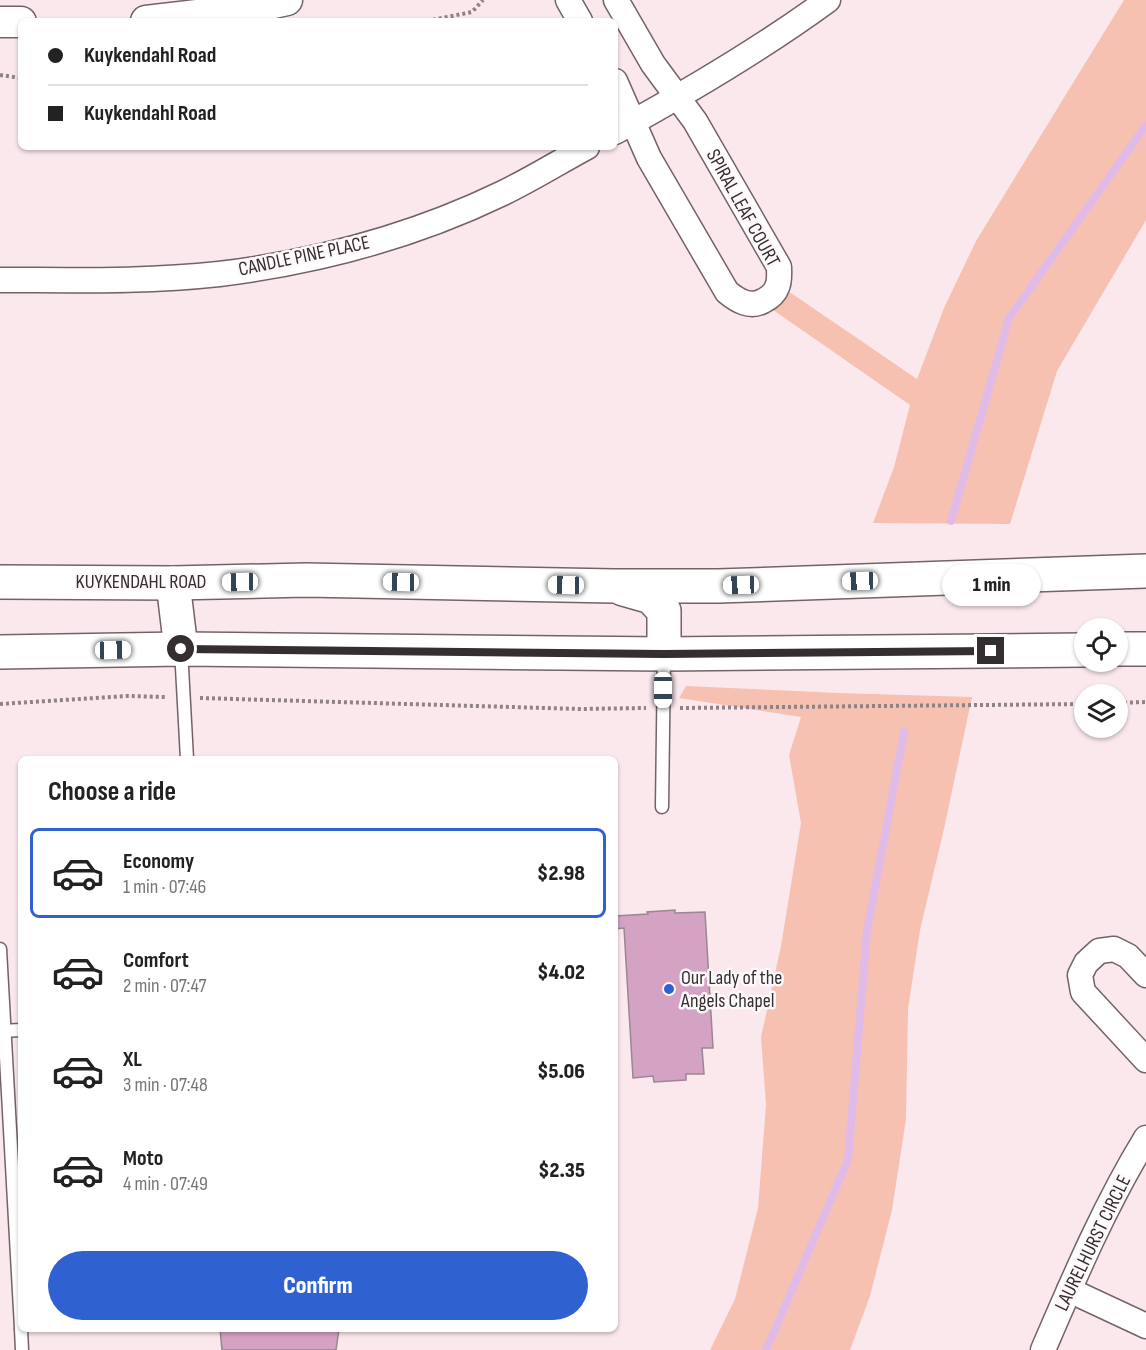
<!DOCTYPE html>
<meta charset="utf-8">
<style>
:root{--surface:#fff;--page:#f6f6f6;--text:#222;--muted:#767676;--line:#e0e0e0;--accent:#3061d0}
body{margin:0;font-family:"Sofia Sans Condensed",sans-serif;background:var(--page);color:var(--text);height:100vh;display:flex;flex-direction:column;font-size:22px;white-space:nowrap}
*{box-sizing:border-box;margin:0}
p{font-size:20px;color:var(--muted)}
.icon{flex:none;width:33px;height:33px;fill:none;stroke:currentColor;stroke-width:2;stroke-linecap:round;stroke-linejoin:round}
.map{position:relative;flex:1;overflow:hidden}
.side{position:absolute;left:18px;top:756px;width:600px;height:576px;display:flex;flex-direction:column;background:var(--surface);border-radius:9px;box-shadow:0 2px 4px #0004}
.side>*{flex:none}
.top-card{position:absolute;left:18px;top:18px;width:600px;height:132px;border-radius:9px;box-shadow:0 2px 4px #0004;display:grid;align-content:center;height:132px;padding:0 30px;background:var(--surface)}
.controls{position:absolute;left:1074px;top:618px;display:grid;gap:12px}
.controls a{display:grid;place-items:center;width:54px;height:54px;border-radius:50%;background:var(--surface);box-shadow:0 2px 4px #0004;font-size:30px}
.end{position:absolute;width:27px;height:27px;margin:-14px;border:8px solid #352e30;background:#fff;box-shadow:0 0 0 3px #fff}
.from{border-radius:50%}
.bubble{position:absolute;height:42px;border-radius:21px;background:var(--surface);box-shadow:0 2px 4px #0004;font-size:20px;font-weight:800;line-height:42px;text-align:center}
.car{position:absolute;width:18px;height:36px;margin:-18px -9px;border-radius:8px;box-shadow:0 0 4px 2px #0007;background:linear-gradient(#fff 24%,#345 0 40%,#fff 0 76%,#345 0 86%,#fff 0)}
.top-card b{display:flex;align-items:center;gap:21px;height:57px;font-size:22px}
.top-card b+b{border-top:2px solid var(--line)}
.top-card i{width:15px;height:15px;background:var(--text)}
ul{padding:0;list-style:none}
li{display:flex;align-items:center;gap:18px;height:90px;margin:0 12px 9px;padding:0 18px;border:3px solid transparent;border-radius:9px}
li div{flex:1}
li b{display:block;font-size:22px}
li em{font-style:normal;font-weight:800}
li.on{border-color:var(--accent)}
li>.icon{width:54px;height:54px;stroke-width:1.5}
h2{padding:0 30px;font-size:27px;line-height:72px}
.primary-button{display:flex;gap:12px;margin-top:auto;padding:12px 30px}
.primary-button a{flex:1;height:69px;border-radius:36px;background:var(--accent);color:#fff;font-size:24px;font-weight:800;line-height:69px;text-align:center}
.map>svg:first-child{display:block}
</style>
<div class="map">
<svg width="1146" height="1350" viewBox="0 0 1146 1350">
<rect width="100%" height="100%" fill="#fae8ed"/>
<g fill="#f7c1b2">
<polygon points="1124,0 1146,0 1146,220 1057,371 1010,524 873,523 894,467 910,405 773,310 788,291 917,379 944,308 976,241"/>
<polygon points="686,686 839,693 972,697 944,829 920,930 908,1009 906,1119 892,1210 870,1296 850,1350 710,1350 735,1299 758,1208 766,1105 761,1037 781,946 801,823 789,755 801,717 679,698"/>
</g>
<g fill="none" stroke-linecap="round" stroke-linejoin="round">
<g stroke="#e1bbe8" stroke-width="8">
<polyline points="951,521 1009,318 1146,125"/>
<polyline points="766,1350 848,1160 867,930 904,732"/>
</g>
</g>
<g fill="#d4a2c3" stroke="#978891" stroke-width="1.5">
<polygon points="675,910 675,913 705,912 713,1048 702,1048 704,1074 686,1074 686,1080 654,1082 653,1076 633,1078 624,928 615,929 615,916 648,914 647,912"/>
<polygon points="220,1329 339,1329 336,1350 222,1350"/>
</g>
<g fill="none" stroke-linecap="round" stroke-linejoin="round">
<defs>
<g id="service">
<polyline points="181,649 187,759"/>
<polyline points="662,807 664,655"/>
<polyline points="0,949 21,1328"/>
<polyline points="0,1031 21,1030"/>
<polyline points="21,1329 22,1350"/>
</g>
<g id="minor">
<polyline points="568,0 580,21"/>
<path d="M 615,81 L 649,158 L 727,292 C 738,301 750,308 763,301 C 769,298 775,293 777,287 C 780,281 779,273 779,267 L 695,121 L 653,64 L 616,0"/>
<path d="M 615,132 C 688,92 761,49 828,0"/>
<path d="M 0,280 C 73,280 146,282 219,274 C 317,262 414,236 503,193 C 532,179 559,162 587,147"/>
<polyline points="1146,975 1128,956 1114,949 1099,951 1086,963 1080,975 1083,992 1146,1060"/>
<polyline points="1069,1290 1146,1326"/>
<path d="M 1043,1350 C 1074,1278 1105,1205 1146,1138"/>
</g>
<g id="tertiary">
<polyline points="146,21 247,9 287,0"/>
<polyline points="0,22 21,22"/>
</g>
<g id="secondary">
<polyline points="0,582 173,583 306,580 614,586 718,586 1146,571"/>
<polyline points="173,583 181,649"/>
<polyline points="623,589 651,597 664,611 664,654"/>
<polyline points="1118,649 1146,649"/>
<polyline points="0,652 181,649 664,654 1084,650"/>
</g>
</defs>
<use href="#service" stroke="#736367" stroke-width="15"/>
<use href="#minor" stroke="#736367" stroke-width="27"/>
<use href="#tertiary" stroke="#736367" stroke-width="33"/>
<use href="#secondary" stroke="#736367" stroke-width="36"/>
<g stroke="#8e8285" stroke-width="4" stroke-dasharray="3 3" stroke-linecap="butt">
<polyline points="427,21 472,12 483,0"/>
<polyline points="0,75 21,78"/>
<polyline points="200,698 580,709 646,708"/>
<polyline points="1118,703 1146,702"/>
<polyline points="0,704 127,696 166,697"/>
<polyline points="680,708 1084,704"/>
</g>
<use href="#service" stroke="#fff" stroke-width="12"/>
<use href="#minor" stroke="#fff" stroke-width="24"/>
<use href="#tertiary" stroke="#fff" stroke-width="30"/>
<use href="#secondary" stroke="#fff" stroke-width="33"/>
</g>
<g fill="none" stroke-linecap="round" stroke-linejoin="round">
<polyline stroke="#352e30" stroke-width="8" points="181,649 664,654 991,651"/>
</g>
<circle fill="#3061d0" stroke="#fdf9fa" stroke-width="2" cx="669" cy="989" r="6"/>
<g text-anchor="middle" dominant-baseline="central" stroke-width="5" stroke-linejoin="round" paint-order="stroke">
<g font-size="20" fill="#352e30" stroke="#fdf9fa">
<text transform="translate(743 208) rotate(61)">SPIRAL LEAF COURT</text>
<text transform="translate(304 256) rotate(-12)">CANDLE PINE PLACE</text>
<text x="141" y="582">KUYKENDAHL ROAD</text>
<text transform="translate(1093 1243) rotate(-64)">LAURELHURST CIRCLE</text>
</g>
<g font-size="20" fill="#352e30" stroke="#fdf9fa" text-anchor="start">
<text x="681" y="978">Our Lady of the<tspan x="681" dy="23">Angels Chapel</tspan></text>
</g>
</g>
</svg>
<div class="controls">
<a><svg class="icon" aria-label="locate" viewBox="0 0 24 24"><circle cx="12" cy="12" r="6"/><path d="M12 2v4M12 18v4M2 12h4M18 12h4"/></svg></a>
<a><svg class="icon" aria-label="layers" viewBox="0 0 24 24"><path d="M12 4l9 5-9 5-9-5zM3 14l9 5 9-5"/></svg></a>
</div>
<i class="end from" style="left:181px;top:649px"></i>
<i class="end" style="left:991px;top:651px"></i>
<div class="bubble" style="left:942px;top:564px;width:99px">1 min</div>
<i class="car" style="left:860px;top:581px;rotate:268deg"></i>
<i class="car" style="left:240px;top:582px;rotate:269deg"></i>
<i class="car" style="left:401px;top:582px;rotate:271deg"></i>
<i class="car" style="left:566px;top:585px;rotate:271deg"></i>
<i class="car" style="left:741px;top:585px;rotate:268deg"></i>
<i class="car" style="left:113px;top:650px;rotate:89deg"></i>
<i class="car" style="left:663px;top:690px;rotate:180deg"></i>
<div class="top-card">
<b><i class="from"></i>Kuykendahl Road</b>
<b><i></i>Kuykendahl Road</b>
</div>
<section class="side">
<h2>Choose a ride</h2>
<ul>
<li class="on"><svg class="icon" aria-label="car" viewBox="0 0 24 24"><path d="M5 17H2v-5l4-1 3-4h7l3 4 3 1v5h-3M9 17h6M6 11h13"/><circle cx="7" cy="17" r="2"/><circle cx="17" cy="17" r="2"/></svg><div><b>Economy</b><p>1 min · 07:46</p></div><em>$2.98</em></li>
<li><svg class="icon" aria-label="car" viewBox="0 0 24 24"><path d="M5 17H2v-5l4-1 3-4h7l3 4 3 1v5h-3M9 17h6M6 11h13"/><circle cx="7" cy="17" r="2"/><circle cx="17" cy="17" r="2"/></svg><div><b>Comfort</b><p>2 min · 07:47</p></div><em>$4.02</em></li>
<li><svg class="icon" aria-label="car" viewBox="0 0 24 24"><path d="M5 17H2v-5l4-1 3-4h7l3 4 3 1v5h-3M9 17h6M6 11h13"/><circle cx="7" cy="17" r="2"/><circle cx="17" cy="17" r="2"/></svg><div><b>XL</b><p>3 min · 07:48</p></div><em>$5.06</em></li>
<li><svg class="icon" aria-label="car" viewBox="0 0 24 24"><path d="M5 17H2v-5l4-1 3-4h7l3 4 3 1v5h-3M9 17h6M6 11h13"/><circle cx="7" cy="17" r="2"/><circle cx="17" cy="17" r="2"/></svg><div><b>Moto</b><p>4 min · 07:49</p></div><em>$2.35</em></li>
</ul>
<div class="primary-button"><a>Confirm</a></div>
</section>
</div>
